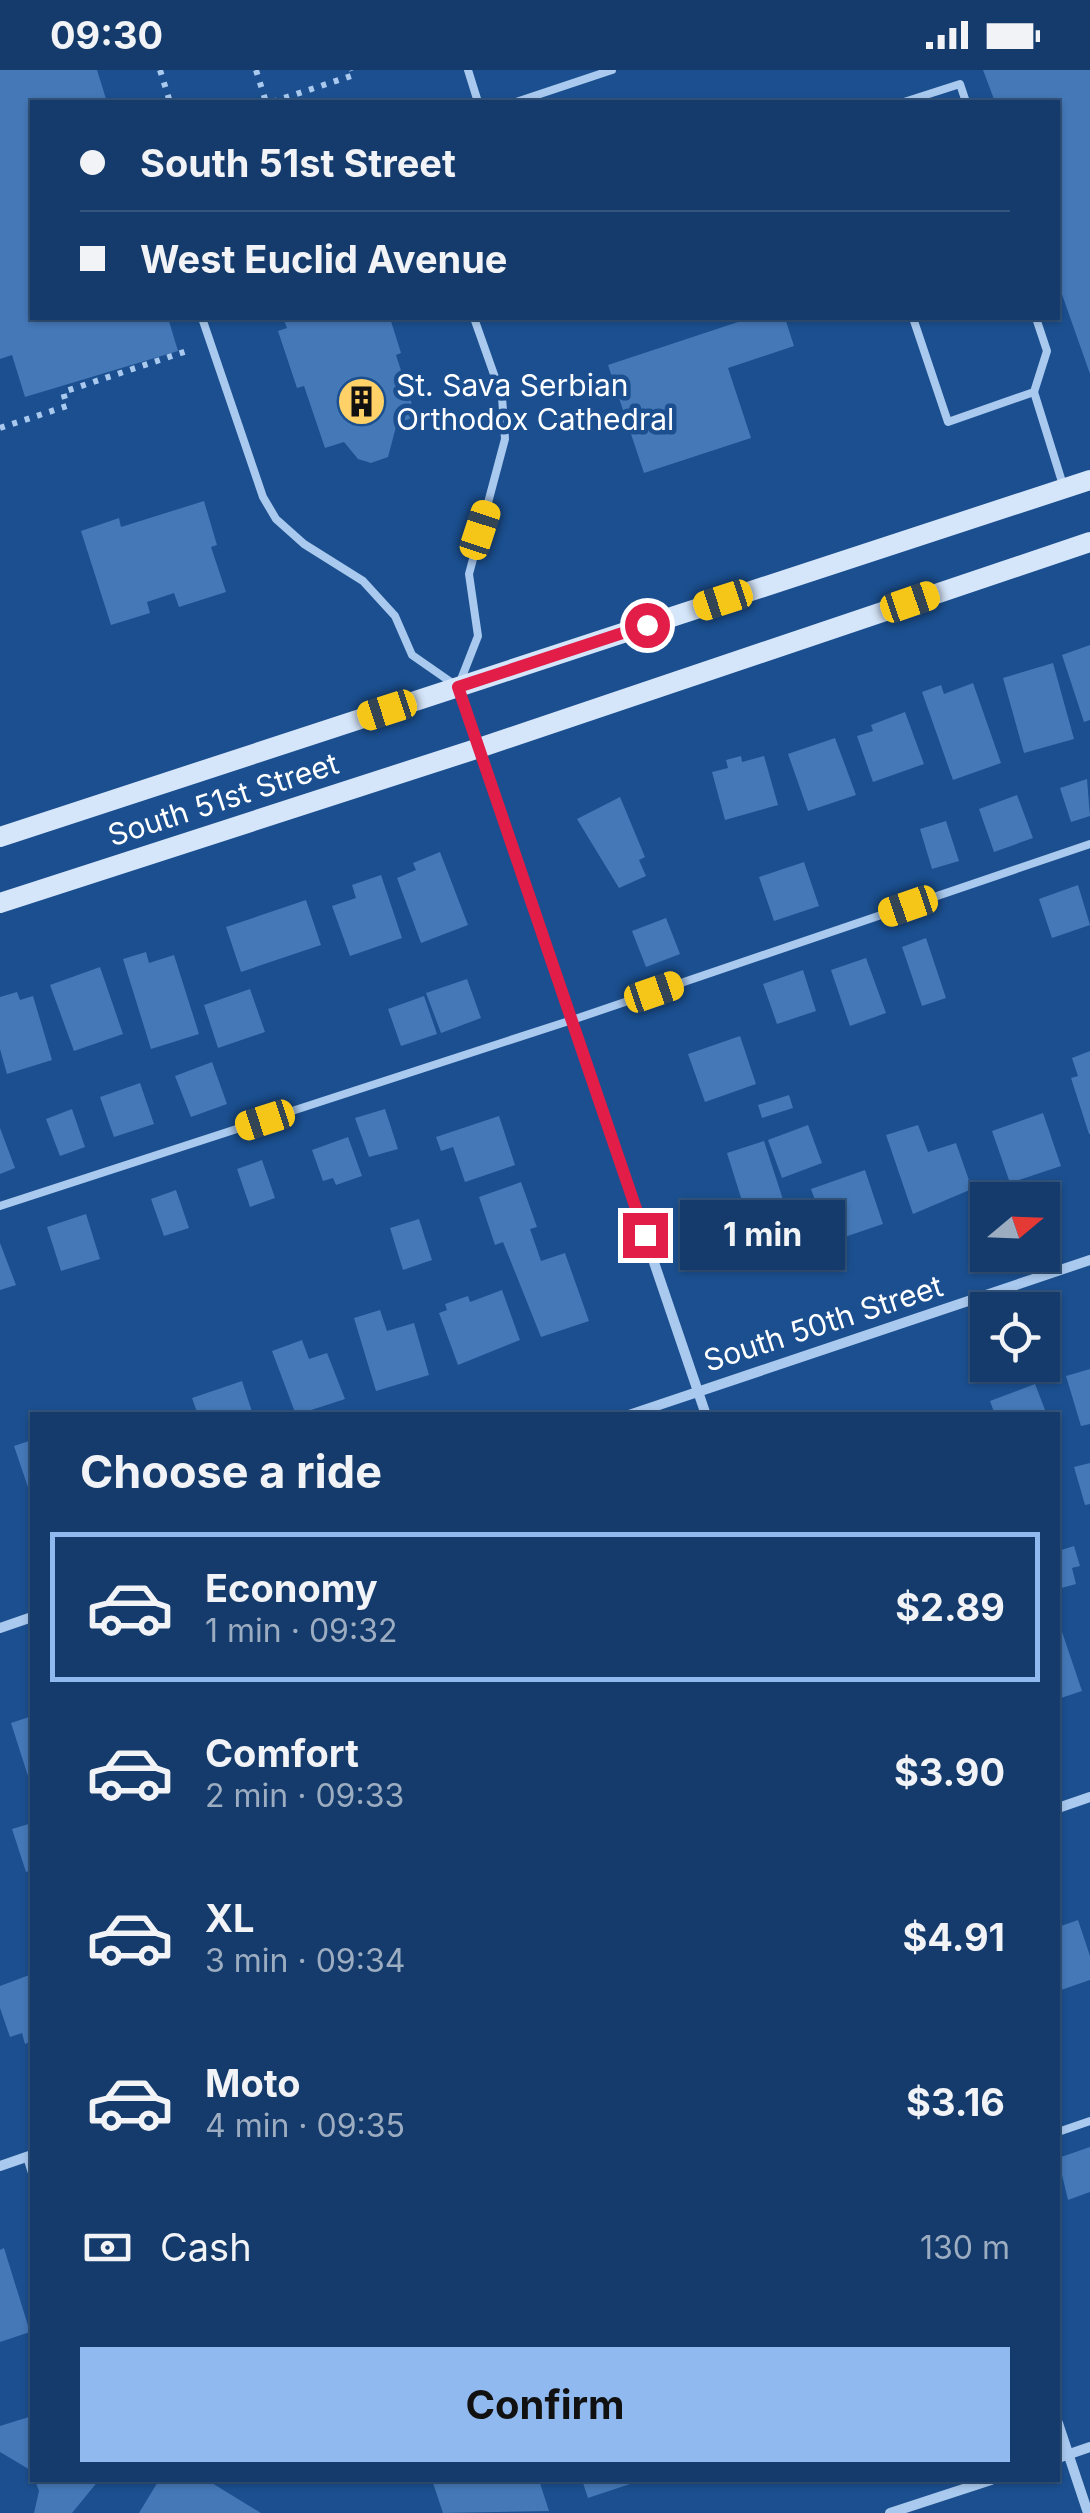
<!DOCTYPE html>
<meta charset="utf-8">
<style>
:root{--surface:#143b6b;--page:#1d4271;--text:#f1f3f6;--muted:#9dadc1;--line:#33557e;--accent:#90b9f0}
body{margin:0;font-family:Inter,sans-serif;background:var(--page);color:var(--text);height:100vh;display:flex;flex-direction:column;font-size:38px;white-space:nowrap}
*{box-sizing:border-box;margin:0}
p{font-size:32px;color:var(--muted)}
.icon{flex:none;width:55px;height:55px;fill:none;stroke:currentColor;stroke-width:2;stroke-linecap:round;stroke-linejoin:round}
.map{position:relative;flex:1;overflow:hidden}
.sheet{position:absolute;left:30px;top:1342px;width:1030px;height:1070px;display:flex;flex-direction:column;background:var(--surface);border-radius:0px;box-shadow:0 2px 8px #0004,0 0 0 2px var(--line)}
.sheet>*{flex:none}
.banner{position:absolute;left:30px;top:30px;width:1030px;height:220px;border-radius:0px;box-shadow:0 2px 8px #0004,0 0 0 2px var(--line);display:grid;align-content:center;height:220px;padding:0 50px;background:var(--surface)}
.needle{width:65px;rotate:71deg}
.fabs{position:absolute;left:970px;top:1112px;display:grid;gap:20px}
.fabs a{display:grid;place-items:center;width:90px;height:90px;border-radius:0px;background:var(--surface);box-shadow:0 2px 8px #0004,0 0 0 2px var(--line);font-size:50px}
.end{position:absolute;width:45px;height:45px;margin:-22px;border:12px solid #e11d48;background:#fff;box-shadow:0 0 0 5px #fff}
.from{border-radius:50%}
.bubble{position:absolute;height:70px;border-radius:0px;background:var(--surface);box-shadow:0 2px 8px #0004,0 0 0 2px var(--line);font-size:32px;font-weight:700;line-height:70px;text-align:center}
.car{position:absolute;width:30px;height:60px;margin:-30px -15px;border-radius:12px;box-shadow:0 0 8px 2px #0007;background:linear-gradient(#f5c518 24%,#345 0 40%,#f5c518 0 76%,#345 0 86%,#f5c518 0)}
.banner b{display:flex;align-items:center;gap:35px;height:95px;font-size:38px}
.banner b+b{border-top:2px solid var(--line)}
.banner i{width:25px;height:25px;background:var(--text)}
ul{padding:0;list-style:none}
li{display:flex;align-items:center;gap:30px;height:150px;margin:0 20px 15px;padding:0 30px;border:5px solid transparent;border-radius:0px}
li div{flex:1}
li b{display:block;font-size:38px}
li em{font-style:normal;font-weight:700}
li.selected{border-color:var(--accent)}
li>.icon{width:90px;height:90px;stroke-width:1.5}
h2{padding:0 50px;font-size:45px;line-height:120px}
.pay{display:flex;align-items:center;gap:25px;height:110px;padding:0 50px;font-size:38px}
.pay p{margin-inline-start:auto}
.primary-button{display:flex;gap:20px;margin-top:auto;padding:20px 50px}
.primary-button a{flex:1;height:115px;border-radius:0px;background:var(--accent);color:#111;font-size:40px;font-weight:700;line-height:115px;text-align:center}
.status{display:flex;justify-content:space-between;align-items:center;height:70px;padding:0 50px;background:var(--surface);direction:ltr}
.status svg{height:28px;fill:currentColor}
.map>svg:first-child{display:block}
</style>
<div class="status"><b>09:30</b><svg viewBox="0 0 49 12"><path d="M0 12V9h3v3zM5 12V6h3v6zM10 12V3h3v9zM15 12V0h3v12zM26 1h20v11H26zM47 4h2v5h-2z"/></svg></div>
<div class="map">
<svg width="1090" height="2443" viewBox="0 0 1090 2443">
<rect width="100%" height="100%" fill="#1b4f8f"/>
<g fill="#4478b7">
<polygon points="0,0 97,0 107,32 32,32 32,248 168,248 178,281 25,327 12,285 0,289"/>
<polygon points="983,0 1090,0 1090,304 1058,213 1058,32 995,32"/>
<polygon points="283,248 390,248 401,283 396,285 416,347 397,353 388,387 371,393 358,389 344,372 325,378 304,316 297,318 278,261 287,258"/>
<polygon points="750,248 785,248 794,276 728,298 751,368 644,403 608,295"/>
<polygon points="204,431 217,475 211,477 226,522 179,537 174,523 147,532 150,543 111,555 81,461 119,448 121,457"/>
<polygon points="1090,575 1090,650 1084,652 1062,585"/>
<polygon points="1053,593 1074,669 1024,683 1003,608"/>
<polygon points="973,613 1001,693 953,710 922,622 941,615 944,624"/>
<polygon points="905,642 924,694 873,712 857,666 873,661 871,655"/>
<polygon points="835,668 856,725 808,741 788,684"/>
<polygon points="741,686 742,692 764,686 778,735 725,750 712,702 728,698 726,690"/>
<polygon points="1087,709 1090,746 1071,752 1060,718"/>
<polygon points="1017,725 1033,768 994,782 979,739"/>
<polygon points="620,727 645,787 639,790 646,806 619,818 577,749"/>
<polygon points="946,751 959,791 932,799 920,759"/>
<polygon points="440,782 468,855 421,873 397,808 416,800 413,793"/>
<polygon points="804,792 819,836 774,851 759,807"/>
<polygon points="381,805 402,868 350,886 332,836 356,828 352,815"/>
<polygon points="1078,815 1090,855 1052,868 1039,829"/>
<polygon points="306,830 321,875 241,902 226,857"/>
<polygon points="666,848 680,884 646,897 632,861"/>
<polygon points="926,868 946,928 922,936 902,877"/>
<polygon points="146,882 149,893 174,885 199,964 151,979 123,889"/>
<polygon points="866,888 886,943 850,956 831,900"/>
<polygon points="100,897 123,964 74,981 50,915"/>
<polygon points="803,900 816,941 777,954 763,914"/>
<polygon points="467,909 481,948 441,963 426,923"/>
<polygon points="250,919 265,962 218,978 204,935"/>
<polygon points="17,922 20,930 33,926 52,990 7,1004 0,979 0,927"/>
<polygon points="424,926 437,964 401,976 388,939"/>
<polygon points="740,966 756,1014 705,1032 688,984"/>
<polygon points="1090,981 1090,1064 1089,1064 1071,1008 1078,1006 1072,988"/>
<polygon points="212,992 227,1034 191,1047 175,1006"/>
<polygon points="140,1013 154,1054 114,1067 100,1027"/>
<polygon points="789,1025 793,1038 762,1048 758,1035"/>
<polygon points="72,1039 85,1077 60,1086 46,1049"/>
<polygon points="385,1039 398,1079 369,1087 355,1048"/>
<polygon points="1043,1043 1061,1096 1010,1113 992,1061"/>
<polygon points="499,1046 515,1095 465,1112 453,1077 441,1081 436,1067"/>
<polygon points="808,1055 822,1093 782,1108 768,1070"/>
<polygon points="918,1055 928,1082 956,1073 972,1119 913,1144 886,1065"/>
<polygon points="0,1058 15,1098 0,1104"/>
<polygon points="348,1067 362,1106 336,1115 333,1108 323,1111 312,1080"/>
<polygon points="764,1071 799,1179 747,1196 723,1138 742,1131 727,1083"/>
<polygon points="262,1090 275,1128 250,1137 237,1099"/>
<polygon points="865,1100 883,1154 830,1172 811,1119"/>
<polygon points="521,1112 537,1157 530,1159 541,1191 565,1183 589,1251 541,1267 503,1172 495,1175 479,1127"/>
<polygon points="176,1120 189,1158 164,1166 151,1129"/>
<polygon points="86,1144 100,1189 61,1201 47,1157"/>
<polygon points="419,1149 432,1190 403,1200 390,1158"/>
<polygon points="0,1173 16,1215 0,1220"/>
<polygon points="502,1220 520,1270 458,1295 439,1243 447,1240 445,1234 468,1226 470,1232"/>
<polygon points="380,1240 387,1261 414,1253 429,1305 376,1321 354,1248"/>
<polygon points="302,1270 309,1289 327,1283 345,1329 296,1345 272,1281"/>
<polygon points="1090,1299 1090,1354 1081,1356 1066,1306"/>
<polygon points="242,1311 253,1345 198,1345 192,1328"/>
<polygon points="1035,1314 1047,1345 995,1345 990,1331"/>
<polygon points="32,1370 32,1429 14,1376"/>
<polygon points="1090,1393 1090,1434 1085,1435 1074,1397"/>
<polygon points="1074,1476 1080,1496 1072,1498 1076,1514 1058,1519 1058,1481"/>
<polygon points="1058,1550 1082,1621 1058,1629"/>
<polygon points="32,1646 32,1704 28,1706 11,1653"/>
<polygon points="32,1753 32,1800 26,1802 12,1759"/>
<polygon points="1078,1850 1090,1886 1090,1910 1058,1921 1058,1857"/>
<polygon points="32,1904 32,1971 25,1974 22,1963 10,1967 0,1938 0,1916"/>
<polygon points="1090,2077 1090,2122 1068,2130 1058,2088"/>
<polygon points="4,2178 30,2262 0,2272 0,2180"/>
<polygon points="32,2346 32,2401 0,2382 0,2356"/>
<polygon points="35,2410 99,2410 72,2443 34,2443 39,2421"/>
<polygon points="159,2410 207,2410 261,2443 139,2443"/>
<polygon points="432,2410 539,2410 549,2441 443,2443"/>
<polygon points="582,2410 639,2410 639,2411 588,2428"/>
</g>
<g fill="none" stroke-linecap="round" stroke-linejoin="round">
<g stroke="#a9c9ee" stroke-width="6" stroke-dasharray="5 8" stroke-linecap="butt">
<polyline points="160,0 170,32"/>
<polyline points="256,0 266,32"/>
<polyline points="272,32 354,5 352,0"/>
<polyline points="0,358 67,336 63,322 190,280"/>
</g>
<g stroke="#a9c9ee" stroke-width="8">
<polyline points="468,0 478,32"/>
<polyline points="516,32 612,0"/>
<polyline points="904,32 960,14 966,32"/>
<polyline points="202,248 263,427 276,449 304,474 363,511 395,546 412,585 458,617 478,566 469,504 505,369 502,327 474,248"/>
<polyline points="913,248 948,352 1034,322"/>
<polyline points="1036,248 1047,281 1034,322 1063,415"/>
<polyline points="0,1136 572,950 1090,774"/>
<polyline points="1058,2062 1090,2051"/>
<polyline points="27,2087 32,2103"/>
</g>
<g stroke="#a9c9ee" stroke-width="10">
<polyline points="458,617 706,1345"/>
<polyline points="629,1345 1090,1190"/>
<polyline points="0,1558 32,1547"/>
<polyline points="1058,1738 1090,1727"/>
<polyline points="0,2096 32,2085"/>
<polyline points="1058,2353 1088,2443"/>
<polyline points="1058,2388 1090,2377"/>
<polyline points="890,2443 991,2410"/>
</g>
<g stroke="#d6e6fa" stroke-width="20">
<polyline points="0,767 1090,410"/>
<polyline points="0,833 479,678 1090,472"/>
</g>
</g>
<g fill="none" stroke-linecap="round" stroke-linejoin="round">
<polyline stroke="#e11d48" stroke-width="12" points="645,1165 458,617 647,555"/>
</g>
<defs>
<symbol id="building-disc" viewBox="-11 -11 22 22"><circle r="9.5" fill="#ffd166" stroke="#1b4f8f"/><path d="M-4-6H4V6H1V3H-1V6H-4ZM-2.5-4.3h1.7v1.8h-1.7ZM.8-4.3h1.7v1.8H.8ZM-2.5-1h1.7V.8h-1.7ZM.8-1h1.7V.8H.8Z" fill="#111"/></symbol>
</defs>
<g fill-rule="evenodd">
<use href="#building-disc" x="334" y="304" width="55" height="55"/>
</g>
<g text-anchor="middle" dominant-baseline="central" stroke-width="9" stroke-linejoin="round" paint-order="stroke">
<g font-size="30" fill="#fff" stroke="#1b4f8f" text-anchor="start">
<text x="396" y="315">St. Sava Serbian<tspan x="396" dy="34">Orthodox Cathedral</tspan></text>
</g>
<g font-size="30" fill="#fff" stroke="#1b4f8f">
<text transform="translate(223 729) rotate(-18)">South 51st Street</text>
<text transform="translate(823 1253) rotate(-18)">South 50th Street</text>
</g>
</g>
</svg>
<div class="fabs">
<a><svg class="needle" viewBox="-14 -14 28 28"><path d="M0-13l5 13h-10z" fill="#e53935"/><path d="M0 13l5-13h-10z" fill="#9dadc1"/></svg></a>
<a><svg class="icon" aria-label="locate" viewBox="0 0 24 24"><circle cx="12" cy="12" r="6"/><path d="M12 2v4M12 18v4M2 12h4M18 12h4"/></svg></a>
</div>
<i class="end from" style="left:647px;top:555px"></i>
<i class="end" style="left:645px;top:1165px"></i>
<div class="bubble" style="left:680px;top:1130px;width:165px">1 min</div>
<i class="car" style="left:480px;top:460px;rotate:18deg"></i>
<i class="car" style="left:723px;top:530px;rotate:252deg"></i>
<i class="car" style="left:910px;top:532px;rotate:71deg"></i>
<i class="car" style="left:387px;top:640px;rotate:252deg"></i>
<i class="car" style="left:908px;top:836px;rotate:251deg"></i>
<i class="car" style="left:654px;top:922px;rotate:71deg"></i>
<i class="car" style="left:265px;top:1050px;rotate:252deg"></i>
<div class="banner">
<b><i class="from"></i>South 51st Street</b>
<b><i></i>West Euclid Avenue</b>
</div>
<section class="sheet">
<h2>Choose a ride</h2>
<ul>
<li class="selected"><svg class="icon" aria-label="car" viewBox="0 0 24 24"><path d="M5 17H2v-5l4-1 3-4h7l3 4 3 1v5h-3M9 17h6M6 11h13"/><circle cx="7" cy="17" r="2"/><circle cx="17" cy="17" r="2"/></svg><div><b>Economy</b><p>1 min · 09:32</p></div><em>$2.89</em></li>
<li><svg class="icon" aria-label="car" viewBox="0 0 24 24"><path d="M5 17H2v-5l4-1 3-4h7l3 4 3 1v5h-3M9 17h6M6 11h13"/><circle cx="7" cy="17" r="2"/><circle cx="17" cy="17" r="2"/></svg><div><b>Comfort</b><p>2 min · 09:33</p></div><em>$3.90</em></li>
<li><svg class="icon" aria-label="car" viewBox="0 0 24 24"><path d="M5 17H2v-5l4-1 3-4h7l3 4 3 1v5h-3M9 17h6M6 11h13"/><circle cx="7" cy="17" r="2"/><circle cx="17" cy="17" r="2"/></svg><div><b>XL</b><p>3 min · 09:34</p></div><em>$4.91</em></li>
<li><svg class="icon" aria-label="car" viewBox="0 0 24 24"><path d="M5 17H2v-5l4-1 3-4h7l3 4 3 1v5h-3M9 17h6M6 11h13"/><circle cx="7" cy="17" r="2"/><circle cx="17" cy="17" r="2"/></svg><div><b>Moto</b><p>4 min · 09:35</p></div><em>$3.16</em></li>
</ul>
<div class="pay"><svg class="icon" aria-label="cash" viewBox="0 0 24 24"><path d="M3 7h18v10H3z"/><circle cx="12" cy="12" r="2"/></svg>Cash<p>130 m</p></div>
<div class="primary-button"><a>Confirm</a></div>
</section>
</div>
